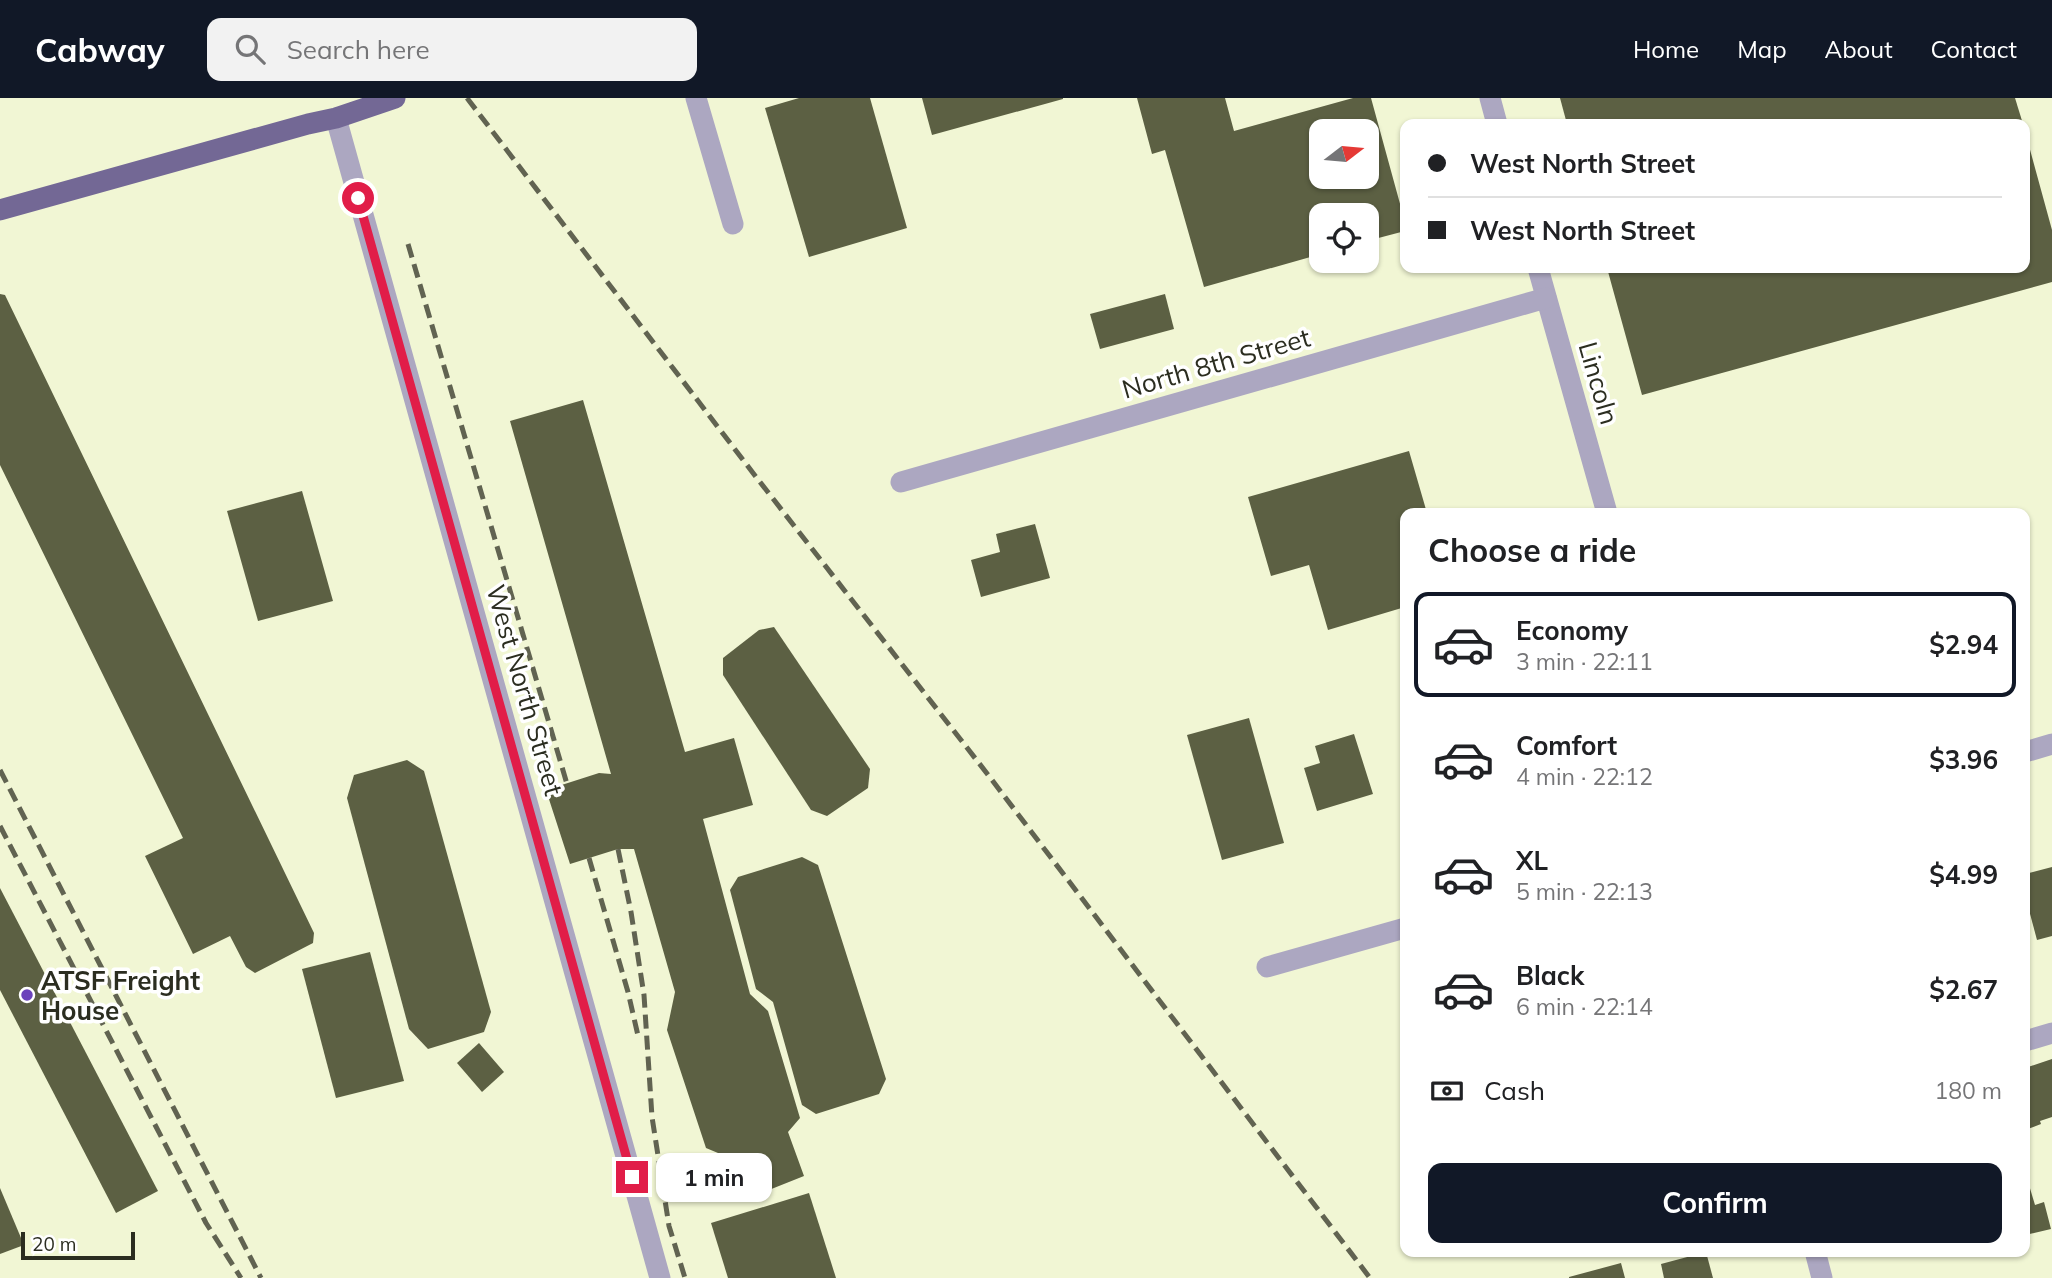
<!DOCTYPE html>
<meta charset="utf-8">
<style>
:root{--surface:#fff;--page:#f2f2f2;--text:#202124;--muted:#757577;--line:#e0e0e0;--accent:#111827}
body{margin:0;font-family:Mulish,sans-serif;background:var(--page);color:var(--text);height:100vh;display:flex;flex-direction:column;font-size:26px;white-space:nowrap}
*{box-sizing:border-box;margin:0}
p{font-size:23px;color:var(--muted)}
.icon{flex:none;width:38px;height:38px;fill:none;stroke:currentColor;stroke-width:2;stroke-linecap:round;stroke-linejoin:round}
.map{position:relative;flex:1;overflow:hidden}
.sheet{position:absolute;left:1400px;top:410px;width:630px;height:749px;display:flex;flex-direction:column;background:var(--surface);border-radius:14px;box-shadow:0 2px 5px #0004}
.sheet>*{flex:none}
.top-card{position:absolute;left:1400px;top:21px;width:630px;height:154px;border-radius:14px;box-shadow:0 2px 5px #0004;display:grid;align-content:center;height:154px;padding:0 28px;background:var(--surface)}
.needle{width:46px;rotate:74deg}
.controls{position:absolute;left:1309px;top:21px;display:grid;gap:14px}
.controls a{display:grid;place-items:center;width:70px;height:70px;border-radius:14px;background:var(--surface);box-shadow:0 2px 5px #0004;font-size:35px}
.scale{position:absolute;left:21px;bottom:18px;width:114px;box-sizing:border-box;padding-left:7px;border:4px solid #2b2d20;border-top:0;font-size:19px;line-height:24px;white-space:nowrap;color:#2b2d20;-webkit-text-stroke:5px #fff;paint-order:stroke}
.end{position:absolute;width:32px;height:32px;margin:-16px;border:9px solid #e11d48;background:#fff;box-shadow:0 0 0 4px #fff}
.from{border-radius:50%}
.bubble{position:absolute;height:49px;border-radius:14px;background:var(--surface);box-shadow:0 2px 5px #0004;font-size:23px;font-weight:700;line-height:49px;text-align:center}
.top-card b{display:flex;align-items:center;gap:24px;height:66px;font-size:26px}
.top-card b+b{border-top:2px solid var(--line)}
.top-card i{width:18px;height:18px;background:var(--text)}
ul{padding:0;list-style:none}
li{display:flex;align-items:center;gap:21px;height:105px;margin:0 14px 10px;padding:0 14px;border:4px solid transparent;border-radius:14px}
li div{flex:1}
li b{display:block;font-size:26px}
li em{font-style:normal;font-weight:700}
li.active{border-color:var(--accent)}
li>.icon{width:63px;height:63px;stroke-width:1.5}
h2{padding:0 28px;font-size:32px;line-height:84px}
.pay{display:flex;align-items:center;gap:18px;height:77px;padding:0 28px;font-size:26px}
.pay p{margin-inline-start:auto}
.button{display:flex;gap:14px;margin-top:auto;padding:14px 28px}
.button a{flex:1;height:80px;border-radius:14px;background:var(--accent);color:#fff;font-size:28px;font-weight:700;line-height:80px;text-align:center}
header{display:flex;align-items:center;gap:42px;box-sizing:border-box;height:98px;padding:0 35px;background:var(--accent);color:#fff}
header strong{font-size:33px}
nav{display:flex;gap:38px;margin-inline-start:auto;font-size:24px}
.search{width:490px;height:63px;background:var(--page);display:flex;align-items:center;gap:18px;box-sizing:border-box;padding:0 24px;border-radius:14px;color:var(--muted);font-size:26px}
.map>svg:first-child{display:block}
</style>
<header>
<strong>Cabway</strong>
<div class="search"><svg class="icon" aria-label="search" viewBox="0 0 24 24"><circle cx="10" cy="10" r="6"/><path d="M15 15l6 6"/></svg>Search here</div>
<nav><a>Home</a><a>Map</a><a>About</a><a>Contact</a></nav>
</header>
<div class="map">
<svg width="2052" height="1180" viewBox="0 0 2052 1180">
<rect width="100%" height="100%" fill="#f1f6d4"/>
<g fill="#5c6043" fill-rule="evenodd">
<polygon points="799,0 870,0 907,130 809,159 765,10"/>
<polygon points="922,0 1063,0 1063,1 932,37"/>
<path d="M 1137,0 L 1225,0 L 1234,33 L 1353,0 L 1371,0 L 1405,124 L 1405,133 L 1367,143 L 1367,117 L 1321,117 L 1321,156 L 1204,189 L 1165,52 L 1152,56 ZM 1321,33 L 1367,33 L 1367,79 L 1321,79 Z"/>
<polygon points="1560,0 2015,0 2023,26 1567,26"/>
<polygon points="2026,37 2052,132 2052,184 1642,297 1607,170 2025,170"/>
<polygon points="0,196 5,197 314,835 313,845 255,875 246,869 230,838 193,856 145,758 183,740 0,367"/>
<polygon points="1165,196 1174,231 1100,251 1090,216"/>
<polygon points="583,302 685,654 734,640 753,707 703,721 750,896 768,913 800,1020 788,1034 804,1078 744,1102 730,1060 706,1050 667,932 675,894 634,751 618,751 570,766 546,692 599,675 611,676 510,323"/>
<polygon points="1409,353 1427,415 1405,415 1405,509 1328,532 1309,467 1271,478 1248,399"/>
<polygon points="302,393 333,503 258,523 227,413"/>
<polygon points="1035,426 1050,480 981,499 971,462 1000,454 996,436"/>
<polygon points="774,529 870,671 868,690 827,718 811,712 723,577 723,560 759,532"/>
<polygon points="1249,620 1284,745 1222,762 1187,637"/>
<polygon points="1354,636 1373,696 1317,713 1304,670 1320,665 1315,648"/>
<polygon points="407,662 424,673 491,914 484,934 428,951 409,931 347,700 354,677"/>
<polygon points="802,759 818,767 886,981 879,996 816,1016 802,1007 773,904 756,891 730,792 738,779"/>
<polygon points="2052,769 2052,838 2037,842 2025,797 2025,776"/>
<polygon points="0,790 158,1093 116,1115 0,892"/>
<polygon points="370,854 404,983 336,1000 302,871"/>
<polygon points="479,945 504,974 482,994 457,965"/>
<polygon points="2052,961 2052,1019 2040,1023 2041,1026 2025,1032 2025,970"/>
<polygon points="2029,1087 2035,1107 2044,1104 2051,1131 2025,1137 2025,1088"/>
<polygon points="0,1090 24,1147 0,1156"/>
<polygon points="809,1095 836,1180 728,1180 711,1125"/>
<polygon points="1706,1154 1713,1180 1664,1180 1661,1166"/>
<polygon points="1621,1165 1625,1180 1569,1180 1569,1179"/>
</g>
<g fill="none" stroke-linecap="round" stroke-linejoin="round">
<g stroke="#aca7c1" stroke-width="21">
<polyline points="696,0 733,126"/>
<polyline points="1490,0 1497,26"/>
<polyline points="336,20 660,1180"/>
<polyline points="1538,170 1607,415"/>
<polyline points="901,384 1546,200"/>
<polyline points="2025,654 2052,646"/>
<polyline points="1267,869 1405,830"/>
<polyline points="2025,943 2052,935"/>
<polyline points="1815,1153 1822,1180"/>
</g>
<polyline stroke="#736895" stroke-width="21" points="0,112 308,26 336,20 395,0"/>
<g stroke="#616351" stroke-width="5" stroke-dasharray="14 7" stroke-linecap="butt">
<polyline points="467,0 753,375 989,678 1370,1180"/>
<polyline points="408,146 567,686"/>
<polyline points="0,672 261,1180"/>
<polyline points="0,728 206,1125 241,1180"/>
<polyline points="618,751 631,814 644,897 652,1019 669,1128 685,1180"/>
<polyline points="589,760 628,894 639,942"/>
</g>
</g>
<g fill="none" stroke-linecap="round" stroke-linejoin="round">
<polyline stroke="#e11d48" stroke-width="9" points="358,100 632,1079"/>
</g>
<circle fill="#6b42bb" stroke="#fff" stroke-width="2.5" cx="27" cy="897" r="7"/>
<g text-anchor="middle" dominant-baseline="central" stroke-width="7" stroke-linejoin="round" paint-order="stroke">
<g font-size="26" fill="#2b2d20" stroke="#fff">
<text transform="translate(1216 265) rotate(-16)">North 8th Street</text>
<text transform="translate(1599 285) rotate(74)">Lincoln</text>
<text transform="translate(525 592) rotate(74)">West North Street</text>
</g>
<g font-size="26" font-weight="bold" fill="#2b2d20" stroke="#fff" text-anchor="start">
<text x="41" y="882">ATSF Freight<tspan x="41" dy="30">House</tspan></text>
</g>
</g>
</svg>
<div class="controls">
<a><svg class="needle" viewBox="-14 -14 28 28"><path d="M0-13l5 13h-10z" fill="#e53935"/><path d="M0 13l5-13h-10z" fill="#757577"/></svg></a>
<a><svg class="icon" aria-label="locate" viewBox="0 0 24 24"><circle cx="12" cy="12" r="6"/><path d="M12 2v4M12 18v4M2 12h4M18 12h4"/></svg></a>
</div>
<div class="scale">20 m</div>
<i class="end from" style="left:358px;top:100px"></i>
<i class="end" style="left:632px;top:1079px"></i>
<div class="bubble" style="left:656px;top:1055px;width:116px">1 min</div>
<div class="top-card">
<b><i class="from"></i>West North Street</b>
<b><i></i>West North Street</b>
</div>
<section class="sheet">
<h2>Choose a ride</h2>
<ul>
<li class="active"><svg class="icon" aria-label="car" viewBox="0 0 24 24"><path d="M5 17H2v-5l4-1 3-4h7l3 4 3 1v5h-3M9 17h6M6 11h13"/><circle cx="7" cy="17" r="2"/><circle cx="17" cy="17" r="2"/></svg><div><b>Economy</b><p>3 min · 22:11</p></div><em>$2.94</em></li>
<li><svg class="icon" aria-label="car" viewBox="0 0 24 24"><path d="M5 17H2v-5l4-1 3-4h7l3 4 3 1v5h-3M9 17h6M6 11h13"/><circle cx="7" cy="17" r="2"/><circle cx="17" cy="17" r="2"/></svg><div><b>Comfort</b><p>4 min · 22:12</p></div><em>$3.96</em></li>
<li><svg class="icon" aria-label="car" viewBox="0 0 24 24"><path d="M5 17H2v-5l4-1 3-4h7l3 4 3 1v5h-3M9 17h6M6 11h13"/><circle cx="7" cy="17" r="2"/><circle cx="17" cy="17" r="2"/></svg><div><b>XL</b><p>5 min · 22:13</p></div><em>$4.99</em></li>
<li><svg class="icon" aria-label="car" viewBox="0 0 24 24"><path d="M5 17H2v-5l4-1 3-4h7l3 4 3 1v5h-3M9 17h6M6 11h13"/><circle cx="7" cy="17" r="2"/><circle cx="17" cy="17" r="2"/></svg><div><b>Black</b><p>6 min · 22:14</p></div><em>$2.67</em></li>
</ul>
<div class="pay"><svg class="icon" aria-label="cash" viewBox="0 0 24 24"><path d="M3 7h18v10H3z"/><circle cx="12" cy="12" r="2"/></svg>Cash<p>180 m</p></div>
<div class="button"><a>Confirm</a></div>
</section>
</div>
